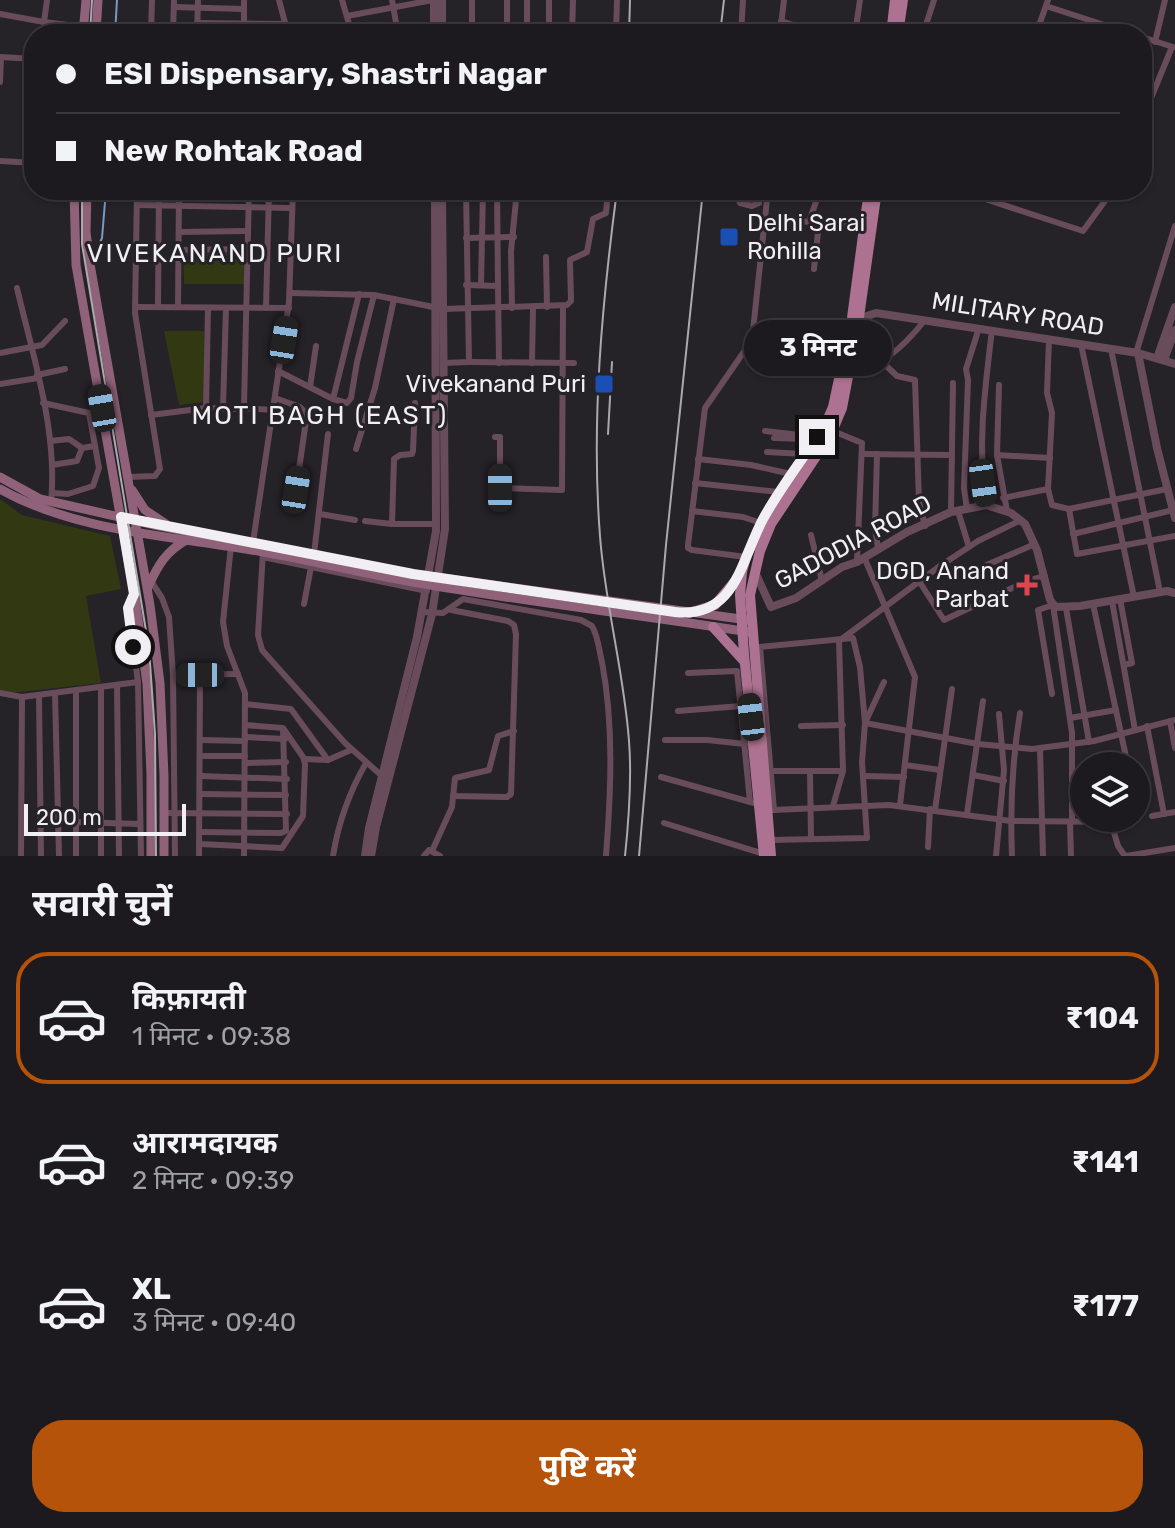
<!DOCTYPE html>
<html lang="hi">
<meta charset="utf-8">
<style>
:root{--surface:#1c1a1e;--page:#29272b;--text:#f1f3f6;--muted:#a0a1a4;--line:#3a383c;--accent:#b45309}
body{margin:0;font-family:Rubik,"Noto Sans Devanagari",sans-serif;background:var(--page);color:var(--text);height:100vh;display:flex;flex-direction:column;font-size:30px;white-space:nowrap}
*{box-sizing:border-box;margin:0}
p{font-size:26px;color:var(--muted)}
.icon{flex:none;width:44px;height:44px;fill:none;stroke:currentColor;stroke-width:2;stroke-linecap:round;stroke-linejoin:round}
.map{position:relative;height:856px;overflow:hidden}
.side{display:flex;flex-direction:column;background:var(--surface);flex:1}
.side>*{flex:none}
.banner{position:absolute;left:24px;top:24px;width:1128px;height:176px;border-radius:32px;box-shadow:0 2px 6px #0004,0 0 0 2px var(--line);display:grid;align-content:center;height:176px;padding:0 32px;background:var(--surface)}
.fabs{position:absolute;left:1070px;top:752px;display:grid;gap:16px}
.fabs a{display:grid;place-items:center;width:80px;height:80px;border-radius:50%;background:var(--surface);box-shadow:0 2px 6px #0004,0 0 0 2px var(--line);font-size:40px}
.scale{position:absolute;left:24px;bottom:20px;width:162px;box-sizing:border-box;padding-left:8px;border:4px solid #f1eff3;border-top:0;font-size:22px;line-height:28px;white-space:nowrap;color:#f1eff3;-webkit-text-stroke:6px #252228;paint-order:stroke}
.end{position:absolute;width:36px;height:36px;margin:-18px;border:10px solid #f1eff3;background:#111;box-shadow:0 0 0 4px #111}
.from{border-radius:50%}
.bubble{position:absolute;height:56px;border-radius:28px;background:var(--surface);box-shadow:0 2px 6px #0004,0 0 0 2px var(--line);font-size:26px;font-weight:700;line-height:56px;text-align:center}
.car{position:absolute;width:24px;height:48px;margin:-24px -12px;border-radius:10px;box-shadow:0 0 6px 2px #0007;background:linear-gradient(#222 24%,#8ab4d8 0 40%,#222 0 76%,#8ab4d8 0 86%,#222 0)}
.banner b{display:flex;align-items:center;gap:28px;height:76px;font-size:30px}
.banner b+b{border-top:2px solid var(--line)}
.banner i{width:20px;height:20px;background:var(--text)}
ul{padding:0;list-style:none}
li{display:flex;align-items:center;gap:24px;height:132px;margin:0 16px 12px;padding:0 16px;border:4px solid transparent;border-radius:32px}
li div{flex:1}
li b{display:block;font-size:30px}
li em{font-style:normal;font-weight:700}
li.selected{border-color:var(--accent)}
li>.icon{width:72px;height:72px;stroke-width:1.5}
h2{padding:0 32px;font-size:36px;line-height:96px}
.action{display:flex;gap:16px;margin-top:auto;padding:16px 32px}
.action a{flex:1;height:92px;border-radius:32px;background:var(--accent);color:#fff;font-size:32px;font-weight:700;line-height:92px;text-align:center}
.map>svg:first-child{display:block}
</style>
<div class="map">
<svg width="1175" height="856" viewBox="0 0 1175 856">
<rect width="100%" height="100%" fill="#252228"/>
<g fill="#323912">
<polygon points="245,249 244,284 184,284 183,251"/>
<polygon points="164,331 204,331 204,402 179,405"/>
<polygon points="0,499 22,515 110,536 121,589 86,596 101,683 9,693 0,690"/>
</g>
<g fill="none" stroke-linecap="round" stroke-linejoin="round">
<g stroke="#779bc1" stroke-width="2">
<polyline points="115,34 117,0"/>
<polyline points="98,247 102,238 106,190"/>
</g>
<g stroke="#694c5b" stroke-width="6">
<polyline points="47,0 44,22 84,27"/>
<polyline points="244,0 244,34"/>
<polyline points="279,0 288,34"/>
<polyline points="342,0 352,34"/>
<polyline points="392,0 398,34"/>
<polyline points="549,0 549,34"/>
<polyline points="1046,6 1132,34"/>
<polyline points="174,7 243,9"/>
<polyline points="0,14 44,22"/>
<polyline points="347,16 433,0"/>
<polyline points="781,21 821,34"/>
<polyline points="197,23 285,24"/>
<polyline points="397,26 411,25 412,34"/>
<polyline points="472,28 507,30"/>
<polyline points="507,30 507,0"/>
<polyline points="151,34 152,0"/>
<polyline points="173,34 174,0"/>
<polyline points="197,34 198,0"/>
<polyline points="472,34 472,0"/>
<polyline points="527,34 527,0"/>
<polyline points="572,34 573,0"/>
<polyline points="616,34 617,0"/>
<polyline points="741,34 743,0"/>
<polyline points="780,34 784,0"/>
<polyline points="855,34 860,0"/>
<polyline points="923,34 934,0"/>
<polyline points="1036,34 1048,0"/>
<polyline points="1142,37 1173,47"/>
<polyline points="1155,42 1165,0"/>
<polyline points="0,57 34,59"/>
<polyline points="0,82 1,58"/>
<polyline points="1142,120 1172,47"/>
<polyline points="0,161 34,163"/>
<polyline points="504,190 517,190"/>
<polyline points="734,190 740,203 752,206 759,203 756,195 743,190"/>
<polyline points="982,190 979,197 1083,231 1113,190"/>
<polyline points="137,205 292,208"/>
<polyline points="784,220 864,226"/>
<polyline points="809,222 820,190"/>
<polyline points="179,232 248,231"/>
<polyline points="466,238 514,237"/>
<polyline points="178,250 248,249"/>
<polyline points="546,257 547,307"/>
<polyline points="814,269 819,223"/>
<polyline points="466,285 498,286 497,190"/>
<polyline points="481,285 483,190"/>
<polyline points="498,286 499,363"/>
<path d="M 17,288 C 33,357 58,431 51,502"/>
<polyline points="290,293 374,295 443,309 567,305 571,301 570,260 587,252 593,219 606,213 608,190"/>
<polyline points="158,306 159,190"/>
<polyline points="135,307 289,308"/>
<polyline points="178,307 179,190"/>
<polyline points="266,308 269,190"/>
<polyline points="512,308 511,251 517,190"/>
<polyline points="1049,339 1047,393 1052,413 1048,489 1052,505 1069,509 1167,489"/>
<polyline points="752,340 842,363"/>
<polyline points="1081,344 1134,597"/>
<polyline points="1111,349 1160,592"/>
<polyline points="0,353 42,345 65,321"/>
<polyline points="1136,353 1175,226"/>
<polyline points="880,360 897,376 915,380 919,502 925,526"/>
<polyline points="469,362 574,363"/>
<polyline points="443,363 469,362 466,190"/>
<polyline points="532,363 533,307"/>
<path d="M 851,367 C 879,374 909,340 925,320"/>
<polyline points="278,371 333,399 347,403 351,398 357,362 374,295"/>
<polyline points="37,375 65,369"/>
<polyline points="0,384 38,378"/>
<polyline points="999,385 997,455 1007,511"/>
<polyline points="310,387 316,346"/>
<polyline points="275,398 300,407 307,414 296,490"/>
<polyline points="333,399 359,294"/>
<polyline points="43,403 89,413 99,468 93,486 68,494 52,493"/>
<polyline points="206,408 208,308"/>
<polyline points="223,408 226,308"/>
<polyline points="243,408 273,410"/>
<polyline points="151,415 206,408 235,409 244,406 249,190"/>
<polyline points="765,431 817,437"/>
<polyline points="833,431 862,443 857,562"/>
<polyline points="495,437 500,437 500,488 562,490 563,306"/>
<polyline points="774,438 807,439"/>
<polyline points="50,441 69,439 82,448 95,446"/>
<polyline points="356,449 375,388 394,299"/>
<polyline points="767,452 805,454"/>
<polyline points="862,454 951,455"/>
<polyline points="877,454 875,529 878,548"/>
<polyline points="997,455 1050,458"/>
<polyline points="698,459 751,465 791,474"/>
<polyline points="52,465 77,461 82,448"/>
<polyline points="127,477 155,476 160,469 135,313 137,190"/>
<polyline points="695,483 779,492"/>
<polyline points="1003,498 1048,489"/>
<path d="M 986,505 C 977,447 985,388 992,330"/>
<polyline points="967,509 964,488 968,380 966,369 979,328"/>
<polyline points="1069,509 1077,554 1175,536"/>
<polyline points="692,511 743,517 761,523"/>
<polyline points="958,511 969,547"/>
<polyline points="951,512 953,383"/>
<polyline points="320,514 355,520"/>
<polyline points="365,521 392,524 436,524"/>
<polyline points="392,524 394,459 400,455 412,454 413,451 415,403"/>
<polyline points="1073,534 1173,510"/>
<polyline points="811,535 822,581"/>
<polyline points="253,542 289,302 293,190"/>
<polyline points="231,546 223,622 227,646 245,693 244,856"/>
<polyline points="263,552 258,635 262,650 345,743 382,776"/>
<polyline points="314,554 328,434"/>
<polyline points="263,557 427,591"/>
<polyline points="746,557 692,550 688,548 688,545 705,408 752,340 768,190"/>
<polyline points="864,557 915,677 900,805"/>
<polyline points="966,574 1035,544"/>
<polyline points="151,581 162,598 169,617 173,675 175,856"/>
<polyline points="919,581 944,620 1027,581 1045,576"/>
<polyline points="133,597 128,608 138,682 141,856"/>
<polyline points="1120,599 1132,663 1124,665"/>
<polyline points="1112,601 1135,730"/>
<polyline points="304,604 311,567"/>
<polyline points="1093,604 1128,766"/>
<polyline points="1066,608 1089,742"/>
<polyline points="451,610 508,621 514,625 516,634 511,794 507,797 453,796"/>
<path d="M 423,612 L 443,613 L 463,599 L 581,620 L 592,626 C 598,636 599,650 602,662 C 614,726 611,791 606,856"/>
<polyline points="688,673 737,671 750,802"/>
<polyline points="173,675 238,674"/>
<polyline points="884,682 865,723 978,744 1032,749 1094,741 1175,720"/>
<polyline points="117,685 119,856"/>
<polyline points="101,687 101,856"/>
<polyline points="76,691 76,856"/>
<polyline points="0,693 22,697 138,682"/>
<polyline points="55,693 59,856"/>
<polyline points="1052,694 1038,610 1053,605 1072,733 1072,822"/>
<polyline points="39,695 41,856"/>
<polyline points="245,704 291,709 328,760"/>
<polyline points="678,711 741,706"/>
<polyline points="1070,718 1116,710"/>
<polyline points="1170,721 1175,748"/>
<polyline points="801,726 843,725"/>
<polyline points="1147,726 1164,814"/>
<polyline points="245,737 285,739"/>
<polyline points="200,740 245,741"/>
<polyline points="665,740 707,740 745,744"/>
<polyline points="1040,748 1043,856"/>
<polyline points="200,756 245,756"/>
<polyline points="305,759 328,760 351,750"/>
<polyline points="246,763 286,762"/>
<polyline points="905,765 940,770"/>
<polyline points="770,771 843,771"/>
<polyline points="810,772 811,839"/>
<polyline points="973,775 1004,781"/>
<polyline points="200,776 287,779"/>
<polyline points="864,776 904,777"/>
<polyline points="661,777 754,803"/>
<polyline points="1072,780 1084,779"/>
<polyline points="200,794 286,795"/>
<polyline points="833,806 843,771 839,641 940,566 978,541 1021,520"/>
<polyline points="773,810 889,805 1011,821 1124,822"/>
<polyline points="935,810 952,689"/>
<polyline points="164,813 287,814"/>
<polyline points="967,814 983,701"/>
<polyline points="1152,816 1175,812"/>
<polyline points="75,822 140,824"/>
<polyline points="1070,822 1071,856"/>
<polyline points="1111,822 1118,846 1125,856"/>
<polyline points="664,823 764,854"/>
<polyline points="200,832 281,833 286,831 283,730"/>
<polyline points="770,840 867,838 862,762 865,723 860,667 853,638 760,647 774,810"/>
<polyline points="200,844 282,848 303,816 305,764 303,757 283,728 245,725"/>
<polyline points="928,847 930,809"/>
<polyline points="432,851 452,807 455,778 489,770 498,736 514,731"/>
<polyline points="21,856 22,697"/>
<polyline points="199,856 200,675"/>
<path d="M 333,856 C 338,824 350,791 366,763"/>
<polyline points="424,856 429,850 440,856"/>
<polyline points="996,856 1004,770 999,714"/>
<path d="M 1012,856 C 1010,808 1012,761 1020,713"/>
<polyline points="1126,856 1175,848"/>
</g>
<g stroke="#694c5b" stroke-width="8">
<polyline points="434,0 434,34"/>
<polyline points="442,0 442,34"/>
<polyline points="858,324 867,316 876,313 1138,353 1175,364"/>
<polyline points="1138,353 1157,448 1175,518"/>
<polyline points="1157,358 1175,307"/>
<polyline points="1164,360 1175,330"/>
<polyline points="755,572 771,607 796,598 842,567 857,562 907,532 951,512 986,505 1011,513 1025,524 1037,550 1050,600 1056,607 1080,606 1167,591 1175,593"/>
<polyline points="365,856 369,828 417,637 436,531 435,190"/>
<polyline points="371,856 376,827 432,614 445,529 442,190"/>
</g>
<g stroke="#8f6279" stroke-width="9">
<polyline points="83,34 86,0"/>
<polyline points="96,34 98,0"/>
<polyline points="74,190 76,265 136,605 147,684 151,774 151,856"/>
<polyline points="87,190 86,232 90,264 150,605 160,683 164,776 164,856"/>
<polyline points="0,477 40,499 159,526 413,574 748,620"/>
<path d="M 0,489 C 76,532 173,536 258,551 C 310,560 361,573 413,582 C 524,602 637,614 749,632"/>
<polyline points="132,490 145,510 166,524"/>
<path d="M 148,587 C 158,565 166,551 188,539"/>
</g>
<g stroke="#ad7291" stroke-width="10">
<polyline points="891,34 895,0"/>
<polyline points="898,34 903,0"/>
<polyline points="689,613 715,605 741,574"/>
<polyline points="713,627 743,660"/>
<polyline points="764,856 744,654 740,595 742,572 746,557 764,518 824,428 833,407 852,318 869,190"/>
<polyline points="771,856 750,595 760,551 771,524 831,434 842,408 858,324 877,190"/>
</g>
<g stroke="#aca9ae" stroke-width="2">
<polyline points="90,34 92,0"/>
<polyline points="629,34 630,0"/>
<polyline points="720,34 724,0"/>
<polyline points="82,190 82,244 149,649 155,734 156,856"/>
<path d="M 617,190 C 602,304 591,421 600,536 C 605,605 624,672 629,741 C 632,779 629,818 625,856"/>
<polyline points="608,434 612,362"/>
<polyline points="639,856 666,545 703,190"/>
</g>
</g>
<g fill="none" stroke-linecap="round" stroke-linejoin="round">
<path stroke="#f1eff3" stroke-width="10" d="M 133,647 L 128,608 L 134,594 L 121,517 L 413,574 L 675,612 C 736,619 741,560 763,519 C 779,490 799,464 817,437"/>
</g>
<g fill="#1a4fb4" stroke="#252228" stroke-width="3">
<rect x="719" y="227" width="20" height="20" rx="4"/>
<rect x="594" y="374" width="20" height="20" rx="4"/>
</g>
<path fill="#e0444e" stroke="#252228" stroke-width="3" d="M1023 573h8v8h8v8h-8v8h-8v-8h-8v-8h8z"/>
<g text-anchor="middle" dominant-baseline="central" stroke-width="6" stroke-linejoin="round" paint-order="stroke">
<g font-size="24" fill="#f1eff3" stroke="#252228" text-anchor="end">
<text x="747" y="223" text-anchor="start">Delhi Sarai<tspan x="747" dy="28">Rohilla</tspan></text>
<text x="586" y="384">Vivekanand Puri</text>
<text x="1009" y="571">DGD, Anand<tspan x="1009" dy="28">Parbat</tspan></text>
</g>
<g font-size="24" fill="#f1eff3" stroke="#252228">
<text transform="translate(1018 314) rotate(9)">MILITARY ROAD</text>
<text transform="translate(853 542) rotate(-28)">GADODIA ROAD</text>
</g>
<g font-size="26" letter-spacing="2" fill="#f1eff3" stroke="#252228">
<text x="215" y="253">VIVEKANAND PURI</text>
<text x="320" y="415">MOTI BAGH (EAST)</text>
</g>
</g>
</svg>
<div class="fabs">
<a><svg class="icon" aria-label="layers" viewBox="0 0 24 24"><path d="M12 4l9 5-9 5-9-5zM3 14l9 5 9-5"/></svg></a>
</div>
<div class="scale">200 m</div>
<i class="end from" style="left:133px;top:647px"></i>
<i class="end" style="left:817px;top:437px"></i>
<div class="bubble" style="left:744px;top:320px;width:148px">3 मिनट</div>
<i class="car" style="left:284px;top:340px;rotate:9deg"></i>
<i class="car" style="left:102px;top:408px;rotate:350deg"></i>
<i class="car" style="left:983px;top:483px;rotate:172deg"></i>
<i class="car" style="left:500px;top:488px;rotate:0deg"></i>
<i class="car" style="left:296px;top:490px;rotate:9deg"></i>
<i class="car" style="left:200px;top:675px;rotate:270deg"></i>
<i class="car" style="left:751px;top:717px;rotate:353deg"></i>
<div class="banner">
<b><i class="from"></i>ESI Dispensary, Shastri Nagar</b>
<b><i></i>New Rohtak Road</b>
</div>
</div>
<section class="side">
<h2>सवारी चुनें</h2>
<ul>
<li class="selected"><svg class="icon" aria-label="car" viewBox="0 0 24 24"><path d="M5 17H2v-5l4-1 3-4h7l3 4 3 1v5h-3M9 17h6M6 11h13"/><circle cx="7" cy="17" r="2"/><circle cx="17" cy="17" r="2"/></svg><div><b>किफ़ायती</b><p>1 मिनट · 09:38</p></div><em>₹104</em></li>
<li><svg class="icon" aria-label="car" viewBox="0 0 24 24"><path d="M5 17H2v-5l4-1 3-4h7l3 4 3 1v5h-3M9 17h6M6 11h13"/><circle cx="7" cy="17" r="2"/><circle cx="17" cy="17" r="2"/></svg><div><b>आरामदायक</b><p>2 मिनट · 09:39</p></div><em>₹141</em></li>
<li><svg class="icon" aria-label="car" viewBox="0 0 24 24"><path d="M5 17H2v-5l4-1 3-4h7l3 4 3 1v5h-3M9 17h6M6 11h13"/><circle cx="7" cy="17" r="2"/><circle cx="17" cy="17" r="2"/></svg><div><b>XL</b><p>3 मिनट · 09:40</p></div><em>₹177</em></li>
</ul>
<div class="action"><a>पुष्टि करें</a></div>
</section>
